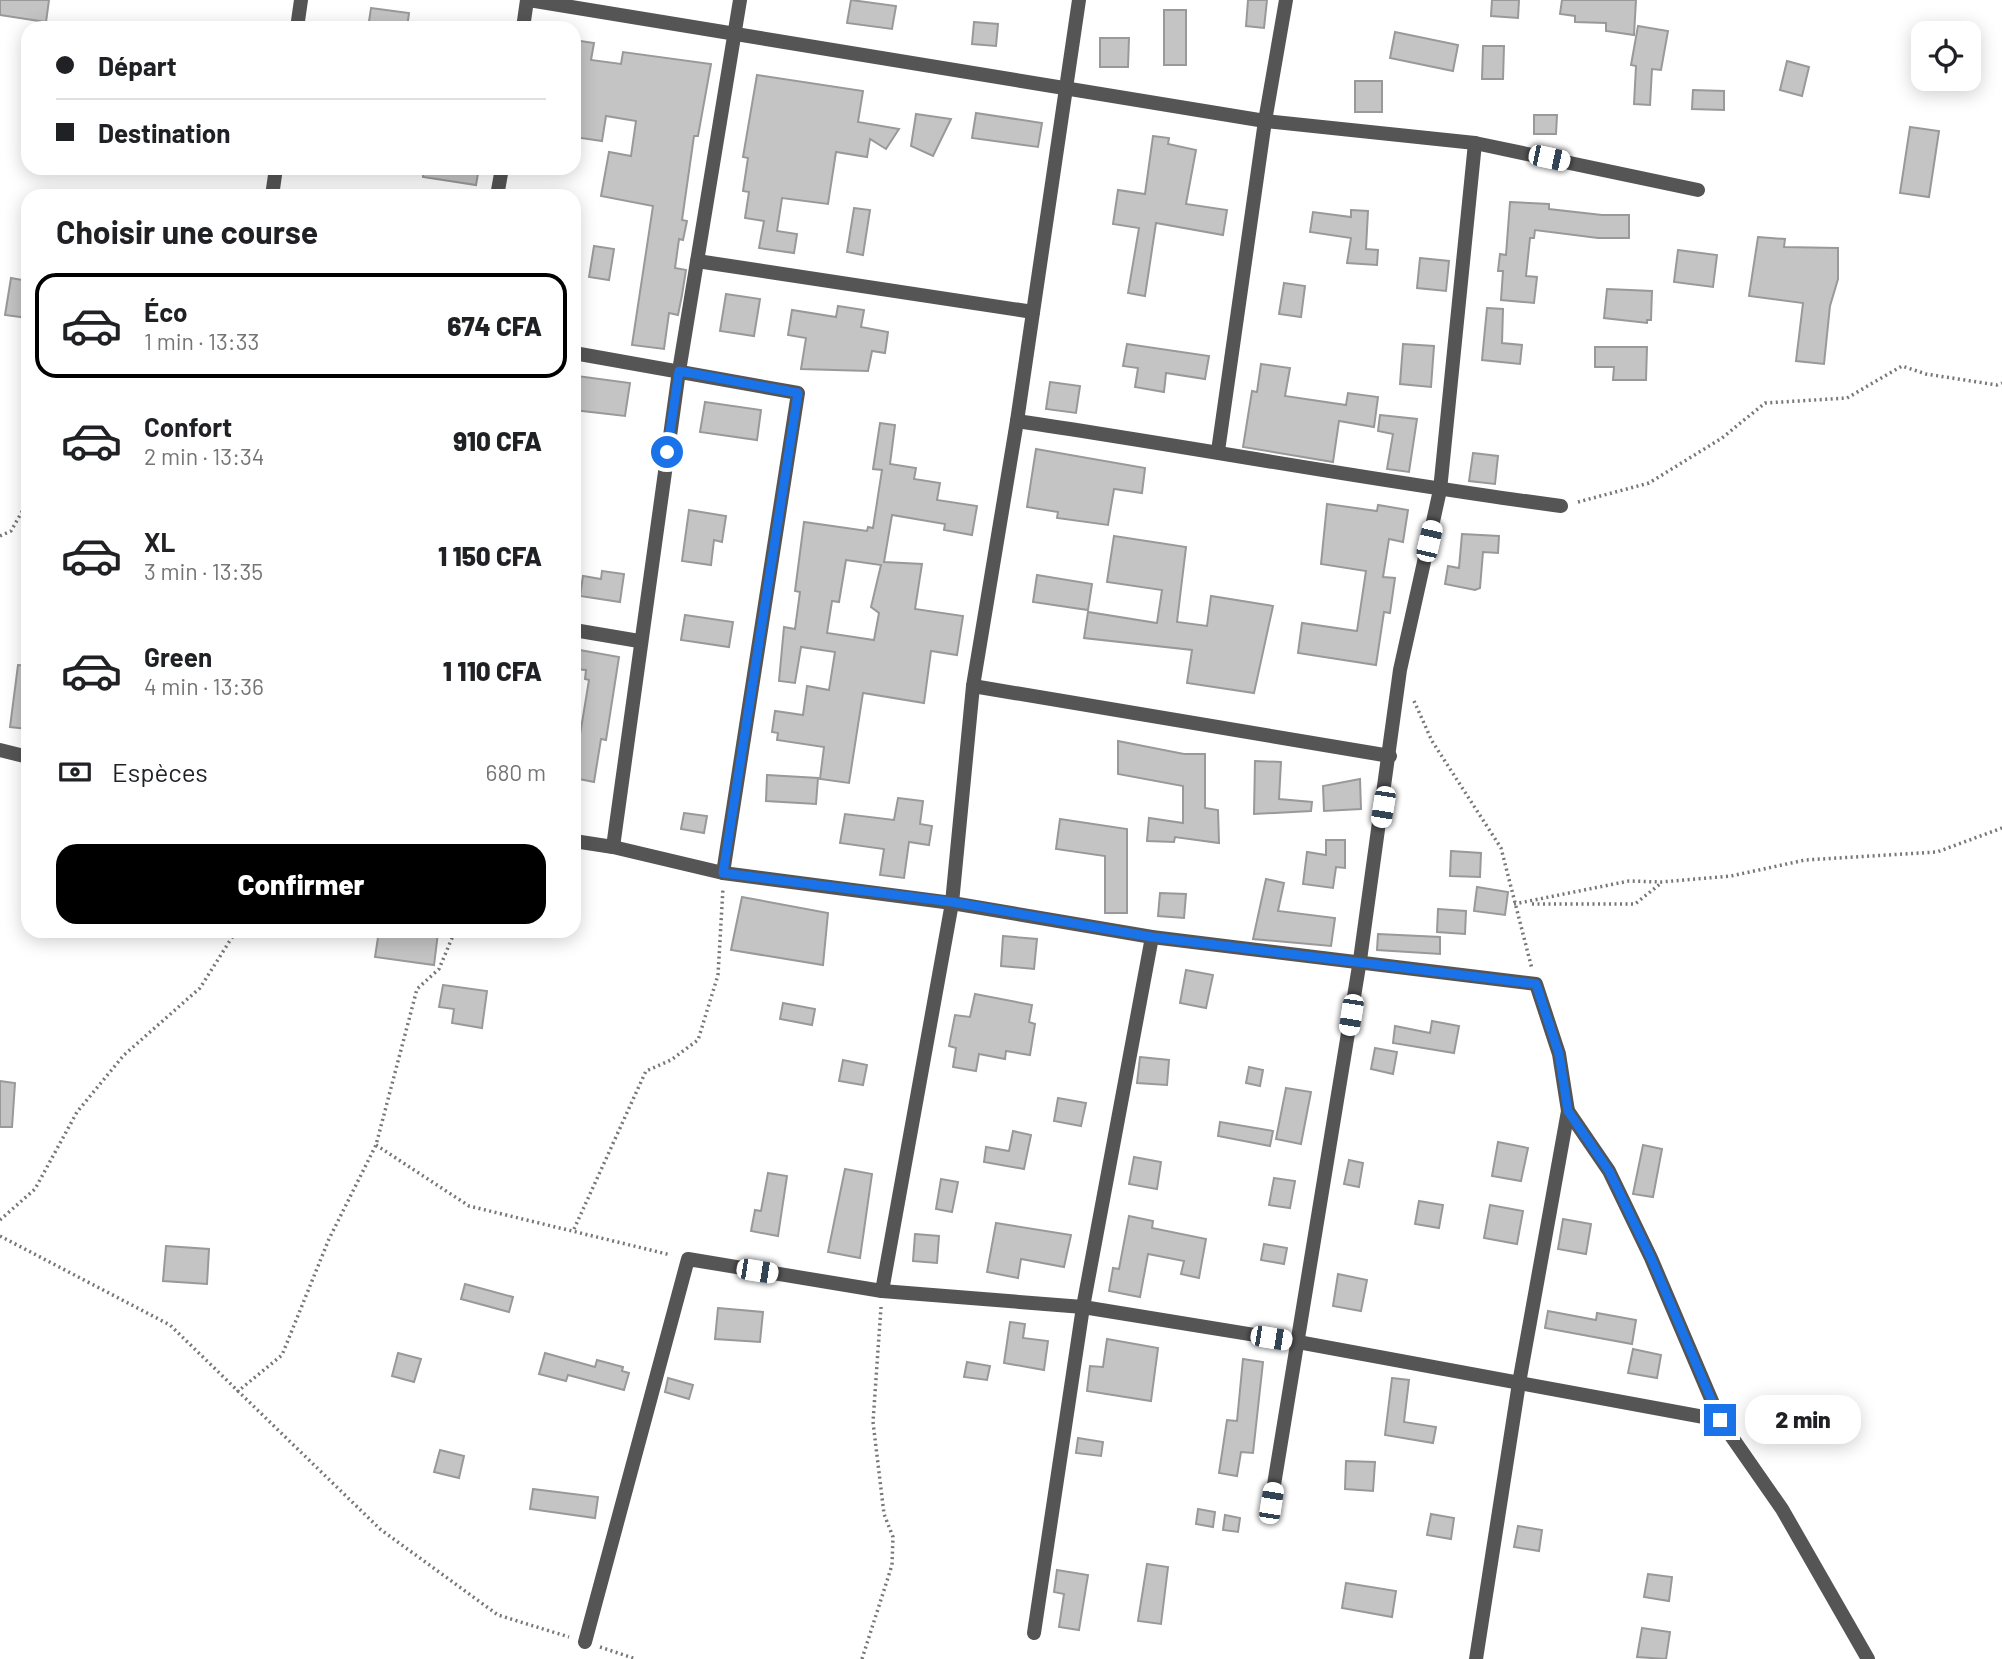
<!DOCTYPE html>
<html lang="fr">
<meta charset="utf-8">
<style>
:root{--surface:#fff;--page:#f6f6f6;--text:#202124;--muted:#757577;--line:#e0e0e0;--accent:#000}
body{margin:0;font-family:Barlow,sans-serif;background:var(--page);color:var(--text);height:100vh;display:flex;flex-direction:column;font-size:26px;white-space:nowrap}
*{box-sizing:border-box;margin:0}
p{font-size:23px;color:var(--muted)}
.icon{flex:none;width:38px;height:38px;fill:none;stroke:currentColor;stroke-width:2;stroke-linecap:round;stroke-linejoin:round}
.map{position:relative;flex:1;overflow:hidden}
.details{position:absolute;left:21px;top:189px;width:560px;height:749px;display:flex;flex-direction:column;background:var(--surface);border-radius:21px;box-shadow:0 4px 18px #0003}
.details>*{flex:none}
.guide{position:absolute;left:21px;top:21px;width:560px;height:154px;border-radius:21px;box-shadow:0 4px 18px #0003;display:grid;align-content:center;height:154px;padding:0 35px;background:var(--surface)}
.controls{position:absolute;left:1911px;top:21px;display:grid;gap:14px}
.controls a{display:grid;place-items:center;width:70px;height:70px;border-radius:14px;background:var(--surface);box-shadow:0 4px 18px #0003;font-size:35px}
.end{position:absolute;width:32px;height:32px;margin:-16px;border:9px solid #1a73e8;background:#fff;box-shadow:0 0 0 4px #fff}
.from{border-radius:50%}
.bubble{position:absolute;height:49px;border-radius:21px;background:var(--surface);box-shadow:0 4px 18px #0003;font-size:23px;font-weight:800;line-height:49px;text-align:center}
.car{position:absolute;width:21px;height:42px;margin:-21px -10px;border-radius:9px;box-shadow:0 0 5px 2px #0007;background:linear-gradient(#fff 24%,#345 0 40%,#fff 0 76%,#345 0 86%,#fff 0)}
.guide b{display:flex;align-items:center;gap:24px;height:66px;font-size:26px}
.guide b+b{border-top:2px solid var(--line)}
.guide i{width:18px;height:18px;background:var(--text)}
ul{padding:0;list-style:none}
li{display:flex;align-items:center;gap:21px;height:105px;margin:0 14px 10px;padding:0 21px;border:4px solid transparent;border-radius:21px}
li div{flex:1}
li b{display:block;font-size:26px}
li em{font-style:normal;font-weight:800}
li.selected{border-color:var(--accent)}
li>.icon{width:63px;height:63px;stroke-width:1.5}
h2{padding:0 35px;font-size:32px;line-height:84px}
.pay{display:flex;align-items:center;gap:18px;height:77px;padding:0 35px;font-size:26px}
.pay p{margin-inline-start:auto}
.action{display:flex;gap:14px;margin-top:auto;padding:14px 35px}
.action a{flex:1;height:80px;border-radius:21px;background:var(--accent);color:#fff;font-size:28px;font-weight:800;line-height:80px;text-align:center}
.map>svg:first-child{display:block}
</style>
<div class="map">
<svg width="2002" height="1659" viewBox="0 0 2002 1659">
<rect width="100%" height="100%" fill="#fff"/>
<g fill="#c4c4c4" stroke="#999" stroke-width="2" fill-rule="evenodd">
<polygon points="0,0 49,0 46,22 0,15"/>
<polygon points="851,0 896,6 892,29 847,23"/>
<polygon points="1248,0 1267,0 1264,28 1246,26"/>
<polygon points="1492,0 1519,0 1518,18 1491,16"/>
<polygon points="1562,0 1636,0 1634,35 1606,31 1606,23 1575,22 1575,16 1560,14"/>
<polygon points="371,8 409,13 407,28 368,28"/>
<rect x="1164" y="10" width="22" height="55"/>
<polygon points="974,22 998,24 996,46 972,44"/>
<polygon points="1638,26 1668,31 1661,70 1652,69 1650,105 1634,104 1636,66 1631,65"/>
<polygon points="1395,32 1458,45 1453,71 1390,58"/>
<polygon points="1100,38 1129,38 1128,67 1100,67"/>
<polygon points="574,40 594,43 591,60 621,64 623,52 711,64 698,136 694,136 682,220 687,221 683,240 679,239 675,268 686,270 682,295 678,315 669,313 664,349 632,345 653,206 601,196 609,152 631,156 636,121 606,116 602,141 574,137"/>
<polygon points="1483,46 1504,46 1503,79 1482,79"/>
<polygon points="1787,61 1809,67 1802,96 1780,90"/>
<polygon points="757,75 863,91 858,122 899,129 886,149 870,139 867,157 836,152 828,204 782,198 777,231 797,234 794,253 759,248 764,221 745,218 749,192 743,191 748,158 743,157"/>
<rect x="1355" y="81" width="27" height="31"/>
<polygon points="1693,90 1724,91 1724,110 1692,109"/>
<polygon points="976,113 1042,123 1038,147 972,138"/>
<polygon points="916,114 951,119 933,156 911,146"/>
<polygon points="1534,115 1557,115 1556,134 1534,134"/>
<polygon points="1910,127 1939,131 1929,197 1900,193"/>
<polygon points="1153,136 1169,138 1168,144 1196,150 1186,204 1227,210 1223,235 1156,223 1145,296 1128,293 1139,228 1113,224 1118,190 1145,194"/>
<polygon points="424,168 479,168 476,185 423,177"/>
<polygon points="1510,202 1549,204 1549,209 1602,215 1629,215 1629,238 1598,238 1535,230 1534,238 1530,238 1526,276 1537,277 1534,303 1501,300 1503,271 1498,271 1500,254 1506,255"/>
<polygon points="854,208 870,210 863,255 847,252"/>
<polygon points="1351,210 1368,211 1366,249 1378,250 1377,265 1347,263 1351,238 1310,232 1313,212 1351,217"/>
<polygon points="1758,237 1785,239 1784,247 1838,248 1838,279 1830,306 1824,364 1796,361 1803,303 1749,296"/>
<polygon points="594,246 614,249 609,280 589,277"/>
<polygon points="1678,250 1717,255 1713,287 1674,282"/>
<polygon points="1420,258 1449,261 1446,291 1417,288"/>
<polygon points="11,278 28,281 28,318 5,315"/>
<polygon points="1284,283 1305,286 1301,317 1279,314"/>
<polygon points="1607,289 1652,291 1651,320 1647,320 1647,323 1604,318"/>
<polygon points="726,294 760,299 754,336 720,331"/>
<polygon points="838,306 864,310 861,327 888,332 885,353 872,351 868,371 801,369 806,338 788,335 792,310 836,317"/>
<polygon points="1487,308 1503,309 1502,343 1522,345 1520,364 1482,360"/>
<polygon points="1127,344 1209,356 1205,379 1166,373 1164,392 1135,387 1138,368 1123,366"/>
<polygon points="1403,344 1434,346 1431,387 1400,384"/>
<polygon points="1595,347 1647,347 1646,380 1613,380 1614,367 1595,367"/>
<polygon points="1261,364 1290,368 1285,396 1346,405 1348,393 1378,397 1374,427 1339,421 1333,462 1243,447 1252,391 1257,392"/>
<polygon points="577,376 630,383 625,416 574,410"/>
<polygon points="1050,382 1080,386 1076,413 1046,409"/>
<polygon points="705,402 761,410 757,440 700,432"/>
<polygon points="1380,415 1417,419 1409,472 1387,469 1393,434 1378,431"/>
<path d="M 880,423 L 895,425 L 890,464 L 916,468 L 914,479 L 940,483 L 937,500 L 977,506 L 972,535 L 944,530 L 945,524 L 892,515 L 884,562 L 922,564 L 915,609 L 963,616 L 957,655 L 931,651 L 924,703 L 863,693 L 849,783 L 820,779 L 824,747 L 777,740 L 778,733 L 772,732 L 775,711 L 803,715 L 807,686 L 829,690 L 835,652 L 801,647 L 795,683 L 779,681 L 784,627 L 795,629 L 800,592 L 795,591 L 804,522 L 867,531 L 868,527 L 873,528 L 882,470 L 873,469 ZM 846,560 L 881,565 L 871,607 L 879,613 L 874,640 L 827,633 L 832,601 L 839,602 Z"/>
<polygon points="1036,449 1145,468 1142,493 1114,489 1108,525 1057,518 1058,512 1027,507"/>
<polygon points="1473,453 1498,456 1495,484 1469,481"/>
<polygon points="1327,504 1377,511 1378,505 1408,510 1403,542 1389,539 1383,577 1395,578 1390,613 1384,612 1376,665 1298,653 1302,623 1357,631 1366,571 1321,564"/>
<polygon points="689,510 726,516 722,542 714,540 711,565 682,561"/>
<polygon points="1462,534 1499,536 1498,553 1483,552 1480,588 1475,590 1445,584 1448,566 1459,568"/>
<polygon points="1114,536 1186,547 1177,622 1207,626 1211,596 1273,606 1254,693 1187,683 1192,650 1084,638 1088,612 1157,623 1162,590 1107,582"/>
<polygon points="602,571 624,574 620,602 580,596 583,576 601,579"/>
<polygon points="1037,575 1092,584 1088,610 1033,602"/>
<polygon points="685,615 733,622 729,647 681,640"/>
<polygon points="574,649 619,657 606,740 601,739 594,782 574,778 574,748 575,741 579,741 589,680 585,679 586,670 574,669"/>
<polygon points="18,665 28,666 28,729 10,727"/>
<polygon points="1118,741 1184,754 1205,754 1205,808 1218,810 1219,843 1175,837 1174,842 1147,841 1149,818 1183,823 1183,786 1118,774"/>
<polygon points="1255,761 1281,762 1279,799 1312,802 1311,811 1254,814"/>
<polygon points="767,775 818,778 816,804 766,801"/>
<polygon points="1360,779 1361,809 1324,811 1323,786"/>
<polygon points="898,798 923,801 920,824 932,826 929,845 909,842 904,878 880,875 884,849 840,843 845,814 894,820"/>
<polygon points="684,813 707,816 704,833 681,829"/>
<polygon points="1060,819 1127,829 1127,913 1105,913 1105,856 1056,849"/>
<polygon points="1326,840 1345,840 1345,868 1336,867 1333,888 1303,884 1307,852 1326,855"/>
<polygon points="1451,851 1481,853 1480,877 1450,876"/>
<polygon points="1266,879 1284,883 1278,911 1335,918 1331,946 1253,939"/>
<polygon points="1477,887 1508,892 1505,915 1474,911"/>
<polygon points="1160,893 1186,894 1184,918 1158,916"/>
<polygon points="742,897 828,913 823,965 731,950"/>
<polygon points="1438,909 1466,911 1465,934 1437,932"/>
<polygon points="379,931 438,933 434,965 375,957"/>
<polygon points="1378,934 1440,937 1440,954 1377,950"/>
<polygon points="1003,936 1037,939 1034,969 1001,966"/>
<polygon points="1186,970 1213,975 1206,1008 1180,1003"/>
<polygon points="443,985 487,991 482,1028 452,1023 454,1009 439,1007"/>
<polygon points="975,994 1032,1005 1029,1022 1035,1024 1030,1055 1006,1051 1005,1059 979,1054 976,1071 953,1067 956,1048 949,1046 955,1015 970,1017"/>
<polygon points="783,1003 815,1009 812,1025 780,1019"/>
<polygon points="1432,1021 1459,1026 1454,1053 1393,1043 1395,1026 1430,1033"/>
<polygon points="1375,1048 1397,1052 1393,1074 1371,1069"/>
<polygon points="1140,1057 1169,1060 1167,1085 1137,1083"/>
<polygon points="843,1060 867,1065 863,1085 839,1081"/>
<polygon points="1249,1067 1263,1070 1260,1086 1246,1083"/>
<polygon points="0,1081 15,1083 12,1127 0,1127"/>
<polygon points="1286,1088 1311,1092 1301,1144 1276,1139"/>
<polygon points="1058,1098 1086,1103 1081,1126 1054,1121"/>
<polygon points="1220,1122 1273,1131 1270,1146 1218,1136"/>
<polygon points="1013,1131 1031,1135 1024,1169 984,1162 986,1147 1009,1151"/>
<polygon points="1498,1142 1528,1148 1521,1181 1492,1176"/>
<polygon points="1643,1145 1662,1149 1653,1197 1633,1194"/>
<polygon points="1134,1157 1161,1162 1157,1189 1129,1184"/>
<polygon points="1349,1160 1363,1163 1359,1187 1344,1184"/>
<polygon points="845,1169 872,1174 860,1258 828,1252"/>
<polygon points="768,1173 787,1176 778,1236 751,1231 755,1210 761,1211"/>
<polygon points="1274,1178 1295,1181 1290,1208 1269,1205"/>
<polygon points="941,1179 958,1182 952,1212 936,1209"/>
<polygon points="1419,1201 1443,1205 1439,1228 1415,1224"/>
<polygon points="1490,1205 1523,1211 1517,1244 1484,1238"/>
<polygon points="1129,1216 1153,1221 1152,1228 1206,1239 1199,1278 1181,1274 1184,1261 1148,1254 1140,1297 1109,1291 1113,1268 1119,1269"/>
<polygon points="1563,1219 1591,1224 1586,1254 1558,1249"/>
<polygon points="996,1223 1071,1235 1064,1267 1021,1259 1018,1278 987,1272"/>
<polygon points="915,1234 939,1236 937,1263 913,1261"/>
<polygon points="1264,1244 1287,1248 1284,1264 1261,1260"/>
<polygon points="166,1246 209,1249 207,1284 163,1281"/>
<polygon points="1338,1274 1367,1280 1361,1311 1333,1306"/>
<polygon points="465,1284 513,1297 509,1312 461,1299"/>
<polygon points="718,1308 763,1312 760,1342 715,1339"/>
<polygon points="1548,1311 1596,1320 1597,1313 1636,1320 1632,1344 1545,1328"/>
<polygon points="1010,1322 1025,1324 1023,1338 1048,1341 1044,1370 1004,1363"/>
<polygon points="1107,1339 1158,1348 1151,1401 1087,1391 1090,1366 1103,1367"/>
<polygon points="1633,1349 1661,1355 1657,1378 1628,1373"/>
<polygon points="398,1353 421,1359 414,1382 392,1376"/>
<polygon points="545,1353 595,1367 597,1360 623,1367 622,1371 629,1373 624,1390 568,1375 566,1381 539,1374"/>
<polygon points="1243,1359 1263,1362 1253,1453 1241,1452 1237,1476 1219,1473 1227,1420 1237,1421"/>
<polygon points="967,1362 990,1366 987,1380 964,1377"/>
<polygon points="668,1378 693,1385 689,1399 665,1392"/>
<polygon points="1392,1378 1409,1380 1404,1422 1436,1427 1433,1443 1385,1435"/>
<polygon points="1078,1438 1103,1442 1101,1456 1076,1453"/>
<polygon points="440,1450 464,1456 459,1478 434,1472"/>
<polygon points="1346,1461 1375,1462 1373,1491 1345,1489"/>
<polygon points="533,1489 598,1497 595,1518 530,1509"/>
<polygon points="1198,1509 1215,1512 1213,1527 1196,1524"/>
<polygon points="1431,1514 1454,1518 1451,1539 1427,1535"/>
<polygon points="1225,1515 1240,1518 1238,1532 1223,1530"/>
<polygon points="1518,1526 1542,1530 1539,1551 1514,1547"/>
<polygon points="1147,1564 1168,1567 1161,1624 1138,1621"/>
<polygon points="1057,1570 1088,1575 1079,1630 1059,1627 1064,1594 1054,1592"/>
<polygon points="1648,1574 1672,1577 1669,1601 1644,1597"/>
<polygon points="1346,1583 1396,1591 1392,1617 1342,1608"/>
<polygon points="1642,1628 1670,1632 1666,1659 1637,1657"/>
</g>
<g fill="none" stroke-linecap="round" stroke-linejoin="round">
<g stroke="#777" stroke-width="3.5" stroke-dasharray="2 3.5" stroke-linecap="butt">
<polyline points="1578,502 1649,483 1722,438 1765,403 1847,398 1902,366 1926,374 1997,385 2002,383"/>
<polyline points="0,536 11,531 28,501"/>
<polyline points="1414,701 1432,741 1501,848 1532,969"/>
<polyline points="1514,904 1629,881 1661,882 1731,876 1805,860 1937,852 2002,828"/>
<polyline points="1532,904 1635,904 1660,884"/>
<polyline points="376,1145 469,1206 671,1255"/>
<polyline points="0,1220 35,1189 77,1112 124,1055 200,988 236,931"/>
<polyline points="574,1229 646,1071 671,1060 698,1040 718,975 723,888"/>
<polyline points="0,1236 170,1325 380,1529 498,1615 569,1637"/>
<polyline points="237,1392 282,1355 329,1239 376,1145 417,989 439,969 455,931"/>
<polyline points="600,1647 636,1659"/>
<polyline points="862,1659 892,1565 893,1537 884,1514 873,1422 881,1307"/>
</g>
<g stroke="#555" stroke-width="14">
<polyline points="529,0 1265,121 1475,143 1698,190"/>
<polyline points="297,28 301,0"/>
<polyline points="523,28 527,0"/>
<polyline points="272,196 276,168"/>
<polyline points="497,196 502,168"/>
<polyline points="697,261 1033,312"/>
<polyline points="574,353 798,393 723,873"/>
<path d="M 1017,421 C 1199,448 1379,482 1561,506"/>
<polyline points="1218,451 1265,121 1286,0"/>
<polyline points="574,630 639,641"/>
<polyline points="973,686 1390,756"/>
<polyline points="0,750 28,757"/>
<polyline points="574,841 613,847 723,873 952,903 1152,937 1536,984 1559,1054 1568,1111 1519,1383 1476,1659"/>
<polyline points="613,847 679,371 740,0"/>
<polyline points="1568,1111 1609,1171 1651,1258 1720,1420 1782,1509 1868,1659"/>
<polyline points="882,1291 952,903 973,686 1017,421 1079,0"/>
<polyline points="1271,1503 1360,960 1400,670 1440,490 1475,143"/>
<polyline points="1034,1633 1083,1307 1152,937"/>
<polyline points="585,1642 688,1259 882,1291 1083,1307 1298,1342 1720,1420"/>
</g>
</g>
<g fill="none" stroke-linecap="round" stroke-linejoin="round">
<polyline stroke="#1a73e8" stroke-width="9" points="667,452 679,371 798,393 723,873 952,902 1152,937 1536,984 1559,1054 1568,1111 1609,1171 1651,1258 1720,1420"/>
</g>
</svg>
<div class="controls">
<a><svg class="icon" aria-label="locate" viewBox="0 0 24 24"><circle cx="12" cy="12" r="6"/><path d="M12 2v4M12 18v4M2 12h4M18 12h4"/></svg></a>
</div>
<i class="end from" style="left:667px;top:452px"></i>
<i class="end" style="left:1720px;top:1420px"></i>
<div class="bubble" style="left:1745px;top:1395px;width:116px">2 min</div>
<i class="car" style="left:1549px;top:158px;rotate:102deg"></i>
<i class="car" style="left:1429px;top:541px;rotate:13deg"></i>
<i class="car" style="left:1383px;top:807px;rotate:189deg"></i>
<i class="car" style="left:1351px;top:1015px;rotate:189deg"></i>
<i class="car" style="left:757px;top:1271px;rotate:99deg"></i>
<i class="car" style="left:1271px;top:1338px;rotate:99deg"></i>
<i class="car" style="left:1271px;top:1503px;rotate:9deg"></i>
<div class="guide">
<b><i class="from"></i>Départ</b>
<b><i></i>Destination</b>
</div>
<section class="details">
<h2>Choisir une course</h2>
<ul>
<li class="selected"><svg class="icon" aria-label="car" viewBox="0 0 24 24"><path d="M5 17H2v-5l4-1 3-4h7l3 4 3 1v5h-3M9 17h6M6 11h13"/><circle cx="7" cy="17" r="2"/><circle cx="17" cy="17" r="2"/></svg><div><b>Éco</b><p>1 min · 13:33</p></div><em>674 CFA</em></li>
<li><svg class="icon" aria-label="car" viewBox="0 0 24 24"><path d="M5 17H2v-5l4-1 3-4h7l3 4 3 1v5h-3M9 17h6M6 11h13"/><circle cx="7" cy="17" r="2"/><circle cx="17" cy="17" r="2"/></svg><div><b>Confort</b><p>2 min · 13:34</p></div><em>910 CFA</em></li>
<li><svg class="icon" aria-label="car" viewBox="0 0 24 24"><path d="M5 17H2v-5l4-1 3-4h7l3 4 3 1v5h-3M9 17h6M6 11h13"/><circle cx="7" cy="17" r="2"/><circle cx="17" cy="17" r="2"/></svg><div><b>XL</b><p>3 min · 13:35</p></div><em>1 150 CFA</em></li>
<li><svg class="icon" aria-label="car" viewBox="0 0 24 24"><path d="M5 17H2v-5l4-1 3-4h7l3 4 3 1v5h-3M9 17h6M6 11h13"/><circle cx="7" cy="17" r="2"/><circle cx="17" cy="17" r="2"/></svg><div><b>Green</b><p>4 min · 13:36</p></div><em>1 110 CFA</em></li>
</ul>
<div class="pay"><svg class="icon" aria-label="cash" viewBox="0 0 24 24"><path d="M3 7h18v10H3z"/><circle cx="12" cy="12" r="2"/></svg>Espèces<p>680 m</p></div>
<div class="action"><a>Confirmer</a></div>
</section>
</div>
